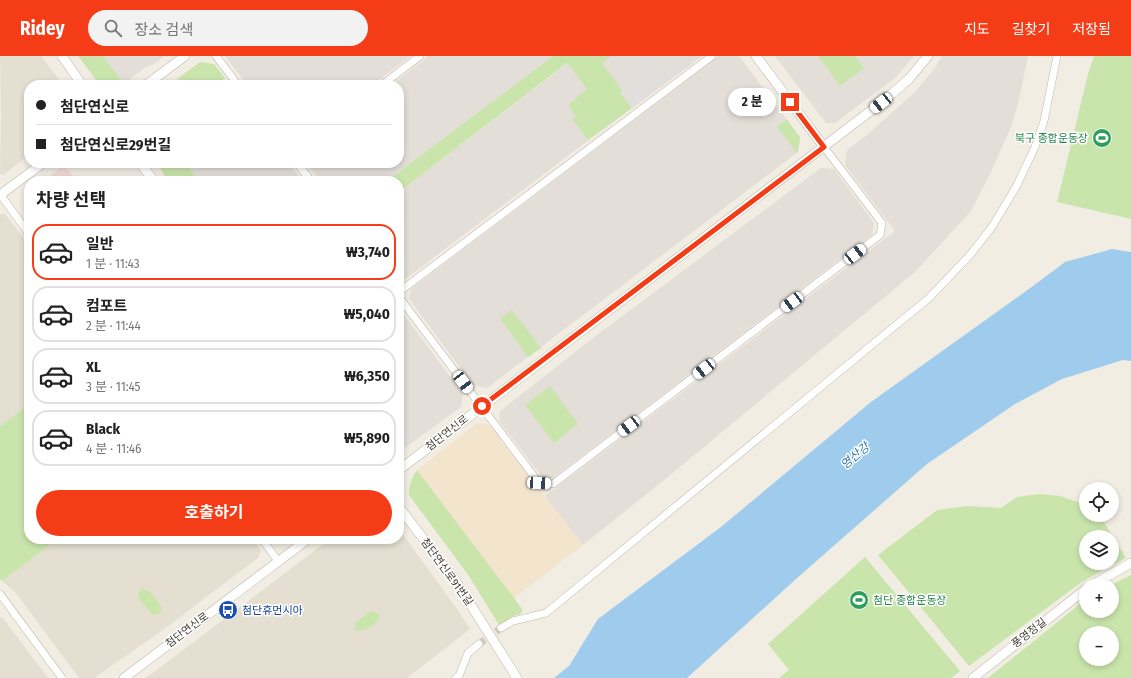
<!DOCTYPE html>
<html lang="ko">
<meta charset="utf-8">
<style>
:root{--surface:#fff;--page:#f2f2f2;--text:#222;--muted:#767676;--line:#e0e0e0;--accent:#f43c17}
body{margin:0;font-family:"Fira Sans Condensed","Noto Sans KR",sans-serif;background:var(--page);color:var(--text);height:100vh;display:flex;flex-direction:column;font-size:15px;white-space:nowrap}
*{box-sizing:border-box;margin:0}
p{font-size:13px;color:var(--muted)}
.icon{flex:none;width:22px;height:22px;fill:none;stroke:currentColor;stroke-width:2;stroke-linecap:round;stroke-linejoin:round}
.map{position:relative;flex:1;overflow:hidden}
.side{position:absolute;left:24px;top:120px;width:380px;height:368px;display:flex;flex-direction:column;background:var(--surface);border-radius:16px;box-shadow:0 2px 6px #0003}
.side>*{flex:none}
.hud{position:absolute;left:24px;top:24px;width:380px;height:88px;border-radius:16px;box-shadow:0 2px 6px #0003;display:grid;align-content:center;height:88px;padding:0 12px;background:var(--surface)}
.fabs{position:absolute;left:1079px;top:426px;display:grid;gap:8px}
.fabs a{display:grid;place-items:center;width:40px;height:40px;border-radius:50%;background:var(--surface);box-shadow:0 2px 6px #0003;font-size:20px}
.end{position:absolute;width:18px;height:18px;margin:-9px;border:5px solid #f43c17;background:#fff;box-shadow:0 0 0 2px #fff}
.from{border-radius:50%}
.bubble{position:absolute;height:28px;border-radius:14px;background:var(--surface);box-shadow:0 2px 6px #0003;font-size:13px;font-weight:700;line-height:28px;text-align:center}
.car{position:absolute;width:12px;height:24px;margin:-12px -6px;border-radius:5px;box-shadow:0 0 3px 1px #0007;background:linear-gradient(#fff 24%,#345 0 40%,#fff 0 76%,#345 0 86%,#fff 0)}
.hud b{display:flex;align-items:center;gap:14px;height:38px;font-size:15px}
.hud b+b{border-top:1px solid var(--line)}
.hud i{width:10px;height:10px;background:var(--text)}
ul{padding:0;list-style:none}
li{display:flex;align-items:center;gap:12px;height:56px;margin:0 8px 6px;padding:0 4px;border:2px solid var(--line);border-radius:16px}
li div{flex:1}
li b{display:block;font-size:15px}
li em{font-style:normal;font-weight:700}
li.active{border-color:var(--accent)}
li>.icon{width:36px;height:36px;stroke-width:1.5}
h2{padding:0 12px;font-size:18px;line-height:48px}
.button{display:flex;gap:8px;margin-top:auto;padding:8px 12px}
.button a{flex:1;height:46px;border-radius:24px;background:var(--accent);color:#fff;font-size:16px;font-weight:700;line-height:46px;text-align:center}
header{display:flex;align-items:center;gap:24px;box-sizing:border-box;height:56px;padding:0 20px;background:var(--accent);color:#fff}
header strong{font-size:19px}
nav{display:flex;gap:22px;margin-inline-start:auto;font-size:14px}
.search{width:280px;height:36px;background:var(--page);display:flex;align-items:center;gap:10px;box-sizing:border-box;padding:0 14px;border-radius:22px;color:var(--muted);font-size:15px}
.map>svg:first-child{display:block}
</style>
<header>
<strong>Ridey</strong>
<div class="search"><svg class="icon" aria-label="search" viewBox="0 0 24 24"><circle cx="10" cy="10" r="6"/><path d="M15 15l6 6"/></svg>장소 검색</div>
<nav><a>지도</a><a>길찾기</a><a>저장됨</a></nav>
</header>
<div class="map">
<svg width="1131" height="622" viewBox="0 0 1131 622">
<rect width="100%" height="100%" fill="#f1ede3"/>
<g fill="#e5dfd1">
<polygon points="0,0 41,0 63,29 29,29 29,99 3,119 0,118 1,60"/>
<polygon points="0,158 5,158 29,189 29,348 0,370"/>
<polygon points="399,473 457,553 470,573 407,622 146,622 330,483 399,483"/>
<polygon points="58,483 253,483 261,495 258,502 163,574 94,622 79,622 16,537 2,525"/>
<polygon points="2,561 48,622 0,622 0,562"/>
</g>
<polygon fill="#f3e4ce" points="477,367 490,369 583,489 514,542 417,414"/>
<g fill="#e3ded8">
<polygon points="103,0 164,0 154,8 144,12 124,28"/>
<polygon points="225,0 411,0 372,29 247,29"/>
<polygon points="429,0 553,0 387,125 320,125 306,107 399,107 399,29 391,29"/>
<polygon points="577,0 702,0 608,70 590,83 404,224 399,223 399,136"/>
<polygon points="719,0 739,0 800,81 798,96 487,332 473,329 409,243 411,233"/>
<polygon points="775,0 914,0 895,22 835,67 826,67"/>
<polygon points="942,0 1028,0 1018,48 1011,71 990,118 971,155 916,215 663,425 583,489 545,440 895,175 845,109 847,94 867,79 915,36 935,12"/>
<polygon points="185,107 289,107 302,125 199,125"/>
<polygon points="821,112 834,113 874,167 872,179 553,422 542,421 499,365 500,355 593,282"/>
<polygon points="399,252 463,338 461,351 402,394 399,390"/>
</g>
<polygon fill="#f2dad6" points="64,109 73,120 67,125 44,125"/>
<g fill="#cae5ac" fill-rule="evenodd">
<polygon points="78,0 103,0 124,28 122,29 100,29"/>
<polygon points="553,0 611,0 602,7 622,34 620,36 632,52 588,84 572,63 576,60 568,49 587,33 567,7 399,136 399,125 387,125"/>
<polygon points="818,0 855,0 864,12 840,30"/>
<polygon points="1094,0 1131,0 1131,163 1057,146 1088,18"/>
<polygon points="200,6 214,8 225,22 216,29 181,29 177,23"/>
<polygon points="787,64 800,81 798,96 797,97 777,71"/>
<polygon points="157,107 185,107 199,125 168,125"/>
<polygon points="512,254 541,292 528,301 500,263"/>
<polygon points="550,330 578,368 554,387 525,349"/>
<polygon points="29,348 29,483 58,483 2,525 0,523 0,370"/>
<path d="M 417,414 L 514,542 L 522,553 L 522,557 L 511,561 L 499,569 L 469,520 L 409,439 C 409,429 411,423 417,414 Z"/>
<path d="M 1039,438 L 1060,440 L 1083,448 L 1086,450 L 1086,459 L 1097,459 L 1102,463 L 1126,502 L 1083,525 L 969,610 L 878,499 L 937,454 L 967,450 L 1001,452 L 1017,441 ZM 1086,481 L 1112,481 L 1112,507 L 1086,507 Z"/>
<polygon points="865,501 960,615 951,622 779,622 789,614 768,588"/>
<path d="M 1131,519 L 1131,622 L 988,622 L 1086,543 L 1086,555 L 1112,555 L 1111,529 ZM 1086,577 L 1112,577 L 1112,603 L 1086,603 Z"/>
<path d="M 142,533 C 151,533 156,543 161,550 L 162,552 L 159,558 L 152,559 L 138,541 L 138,537 Z"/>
<path d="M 371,555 L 379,558 L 380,561 C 374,570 365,577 354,574 L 356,566 Z"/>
</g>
<polygon fill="#e1dfdb" points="635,0 652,0 665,15 687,1 692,8 632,52 620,36 642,19 636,10 640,6"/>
<polygon fill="#9fcced" points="1112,193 1131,196 1131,305 1123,304 1062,323 1015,348 927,408 796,523 687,622 554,622 569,610 598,563 721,471 871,346 1033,230 1065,206"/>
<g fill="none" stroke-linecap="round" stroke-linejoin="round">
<polyline stroke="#cecac0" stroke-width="7" stroke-dasharray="7 3.5" stroke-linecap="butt" points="479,588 501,572"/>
<defs>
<g id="minor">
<polyline points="216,0 238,29"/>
<polyline points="382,29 420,0"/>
<polyline points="297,107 311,125"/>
<polyline points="0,138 29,178"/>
<polyline points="399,236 712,0"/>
<polyline points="399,241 539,427 553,428 880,179 882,167 824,91"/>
<polyline points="262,483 278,505"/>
<polyline points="0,538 62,622"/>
<polyline points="501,572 513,565 546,557 929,242 970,199 992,171 1016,131 1035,91 1044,65 1057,0"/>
<polyline points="456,622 459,620 468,597 479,588"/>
</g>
<g id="tertiary">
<polyline points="62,0 82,29"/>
<polyline points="756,0 824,91"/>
<polyline points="146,29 185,0"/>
<polyline points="140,107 154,125"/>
<polyline points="0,139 43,107"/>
<polyline points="399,414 881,47 909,23 928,0"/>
<polyline points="399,451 455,524 517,622"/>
<polyline points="1092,529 1131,507"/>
<polyline points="124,622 308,483"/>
<polyline points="973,622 1086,533"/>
</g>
</defs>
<use href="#minor" stroke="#bfb8a9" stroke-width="8"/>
<use href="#tertiary" stroke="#bfb8a9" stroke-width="10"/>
<use href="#minor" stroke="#fff" stroke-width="7"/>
<use href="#tertiary" stroke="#fff" stroke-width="9"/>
</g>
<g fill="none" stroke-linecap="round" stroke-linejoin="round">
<polyline stroke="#f43c17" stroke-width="5" points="482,350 824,91 790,46"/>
</g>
<defs>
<symbol id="stadium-disc" viewBox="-11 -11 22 22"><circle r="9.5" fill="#2e9e5b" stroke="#fff"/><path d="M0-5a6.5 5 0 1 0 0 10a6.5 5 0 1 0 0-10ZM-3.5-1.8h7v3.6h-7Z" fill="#fff"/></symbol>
<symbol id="bus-disc" viewBox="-11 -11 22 22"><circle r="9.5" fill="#1a4fb4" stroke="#fff"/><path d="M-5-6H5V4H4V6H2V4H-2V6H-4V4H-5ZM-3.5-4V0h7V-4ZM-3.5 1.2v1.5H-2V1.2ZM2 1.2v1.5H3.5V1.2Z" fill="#fff"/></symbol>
</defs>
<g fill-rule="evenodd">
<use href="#stadium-disc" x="1091" y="71" width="22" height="22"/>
<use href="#stadium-disc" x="848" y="533" width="22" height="22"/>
<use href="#bus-disc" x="217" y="543" width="22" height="22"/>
</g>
<g text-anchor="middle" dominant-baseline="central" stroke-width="3" stroke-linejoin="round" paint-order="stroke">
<g font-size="11" fill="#27864d" stroke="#fff" text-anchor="end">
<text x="1088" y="82">북구 종합운동장</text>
<text x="873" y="544" text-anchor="start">첨단 종합운동장</text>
</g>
<g font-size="11" fill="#423d33" stroke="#fff">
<text transform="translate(447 377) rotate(-38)">첨단연신로</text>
<text transform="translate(447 516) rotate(54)">첨단연신로91번길</text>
<text transform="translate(187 574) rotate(-37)">첨단연신로</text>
<text transform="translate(1029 577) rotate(-38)">풍영정길</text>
</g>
<g font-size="11" fill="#164399" stroke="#fff" text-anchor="start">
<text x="242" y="554">첨단휴먼시아</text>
</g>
<g font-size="12" font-style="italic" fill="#3075ab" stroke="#fff">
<text transform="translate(855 400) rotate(-40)">영산강</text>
</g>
</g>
</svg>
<div class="fabs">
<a><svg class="icon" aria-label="locate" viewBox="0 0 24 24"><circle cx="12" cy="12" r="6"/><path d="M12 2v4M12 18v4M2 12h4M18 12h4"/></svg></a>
<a><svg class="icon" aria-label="layers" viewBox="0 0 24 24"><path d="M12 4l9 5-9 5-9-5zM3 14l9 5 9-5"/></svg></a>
<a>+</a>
<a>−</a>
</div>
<i class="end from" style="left:482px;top:350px"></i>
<i class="end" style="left:790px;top:46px"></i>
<div class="bubble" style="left:728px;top:32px;width:48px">2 분</div>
<i class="car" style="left:881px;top:47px;rotate:232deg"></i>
<i class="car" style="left:855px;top:198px;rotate:52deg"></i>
<i class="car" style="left:792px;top:246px;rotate:233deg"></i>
<i class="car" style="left:704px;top:313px;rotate:232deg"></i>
<i class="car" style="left:463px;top:326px;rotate:143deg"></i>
<i class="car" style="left:629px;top:370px;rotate:233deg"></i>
<i class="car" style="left:539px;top:427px;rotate:93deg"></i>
<div class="hud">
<b><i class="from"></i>첨단연신로</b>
<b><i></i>첨단연신로29번길</b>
</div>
<section class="side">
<h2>차량 선택</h2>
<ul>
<li class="active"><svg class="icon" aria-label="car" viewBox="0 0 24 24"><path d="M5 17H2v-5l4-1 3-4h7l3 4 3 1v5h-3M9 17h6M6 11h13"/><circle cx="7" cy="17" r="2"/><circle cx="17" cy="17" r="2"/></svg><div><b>일반</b><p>1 분 · 11:43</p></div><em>₩3,740</em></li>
<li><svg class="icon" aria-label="car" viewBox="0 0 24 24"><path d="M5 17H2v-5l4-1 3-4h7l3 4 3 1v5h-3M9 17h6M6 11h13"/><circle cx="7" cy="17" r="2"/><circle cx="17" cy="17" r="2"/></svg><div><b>컴포트</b><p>2 분 · 11:44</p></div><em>₩5,040</em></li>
<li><svg class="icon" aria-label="car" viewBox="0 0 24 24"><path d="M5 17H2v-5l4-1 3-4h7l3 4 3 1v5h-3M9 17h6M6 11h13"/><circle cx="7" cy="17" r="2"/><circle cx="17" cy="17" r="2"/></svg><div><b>XL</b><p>3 분 · 11:45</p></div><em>₩6,350</em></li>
<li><svg class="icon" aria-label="car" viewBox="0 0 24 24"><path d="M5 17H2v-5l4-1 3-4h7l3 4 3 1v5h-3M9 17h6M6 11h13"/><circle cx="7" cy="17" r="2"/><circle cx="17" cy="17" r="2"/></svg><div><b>Black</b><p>4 분 · 11:46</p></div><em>₩5,890</em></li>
</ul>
<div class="button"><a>호출하기</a></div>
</section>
</div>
